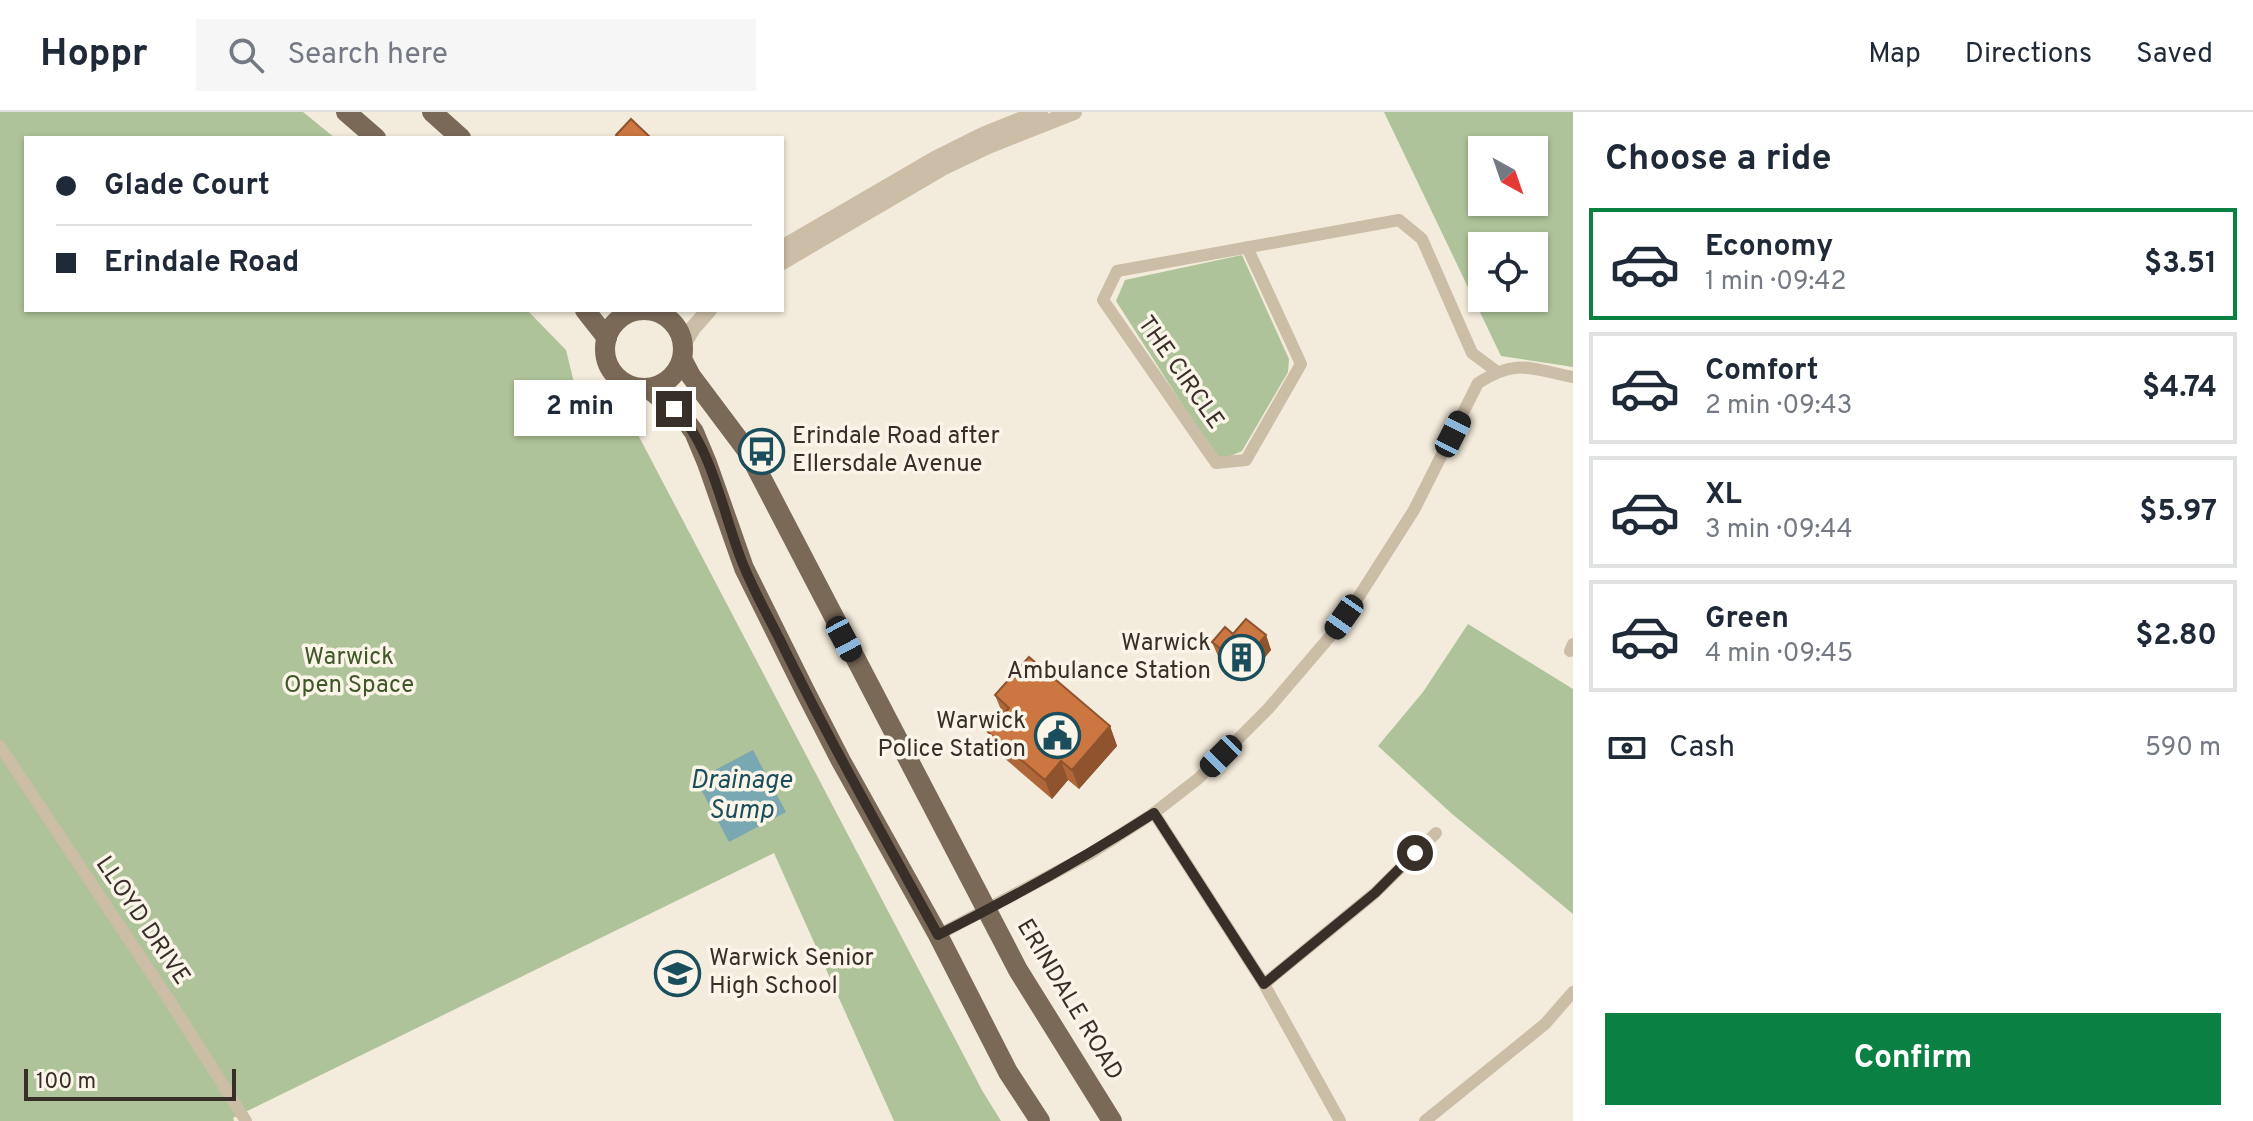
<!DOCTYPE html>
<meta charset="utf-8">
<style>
:root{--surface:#fff;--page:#f6f6f7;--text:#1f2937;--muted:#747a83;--line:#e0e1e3;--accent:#0b8043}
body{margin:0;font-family:Overpass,sans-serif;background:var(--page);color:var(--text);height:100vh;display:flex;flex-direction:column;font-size:30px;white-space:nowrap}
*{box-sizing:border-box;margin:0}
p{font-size:26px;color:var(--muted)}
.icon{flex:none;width:44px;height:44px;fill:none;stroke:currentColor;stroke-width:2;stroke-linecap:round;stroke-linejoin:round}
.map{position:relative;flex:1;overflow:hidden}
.details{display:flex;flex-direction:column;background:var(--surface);width:680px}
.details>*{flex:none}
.banner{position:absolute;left:24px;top:24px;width:760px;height:176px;border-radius:0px;box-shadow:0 2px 6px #0004;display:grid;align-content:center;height:176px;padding:0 32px;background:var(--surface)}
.needle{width:52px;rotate:140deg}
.controls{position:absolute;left:1468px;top:24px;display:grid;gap:16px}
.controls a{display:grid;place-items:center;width:80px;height:80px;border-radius:0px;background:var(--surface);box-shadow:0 2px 6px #0004;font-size:40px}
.scale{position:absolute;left:24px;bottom:20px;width:212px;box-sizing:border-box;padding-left:8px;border:4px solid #382f28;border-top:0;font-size:22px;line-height:28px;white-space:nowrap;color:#382f28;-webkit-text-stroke:6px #faf5e8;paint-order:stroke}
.end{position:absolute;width:36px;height:36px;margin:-18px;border:10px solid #382f28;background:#fff;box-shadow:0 0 0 4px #fff}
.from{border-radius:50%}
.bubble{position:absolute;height:56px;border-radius:0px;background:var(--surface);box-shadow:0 2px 6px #0004;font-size:26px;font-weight:700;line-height:56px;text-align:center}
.car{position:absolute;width:24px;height:48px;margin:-24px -12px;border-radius:10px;box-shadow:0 0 6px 2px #0007;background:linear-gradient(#222 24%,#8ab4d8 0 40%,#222 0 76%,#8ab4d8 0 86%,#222 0)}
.banner b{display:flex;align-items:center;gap:28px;height:76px;font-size:30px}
.banner b+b{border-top:2px solid var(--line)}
.banner i{width:20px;height:20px;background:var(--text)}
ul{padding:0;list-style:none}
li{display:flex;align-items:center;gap:24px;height:112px;margin:0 16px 12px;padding:0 16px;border:4px solid var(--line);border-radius:0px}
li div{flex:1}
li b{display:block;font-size:30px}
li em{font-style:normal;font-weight:700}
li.selected{border-color:var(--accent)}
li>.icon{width:72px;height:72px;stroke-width:1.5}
h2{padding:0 32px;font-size:36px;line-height:96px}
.pay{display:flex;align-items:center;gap:20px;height:88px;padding:0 32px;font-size:30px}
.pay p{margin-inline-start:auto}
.primary-button{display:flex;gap:16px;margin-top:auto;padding:16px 32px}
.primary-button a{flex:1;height:92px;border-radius:0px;background:var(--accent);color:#fff;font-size:32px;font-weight:700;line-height:92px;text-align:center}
header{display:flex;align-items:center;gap:48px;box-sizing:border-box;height:112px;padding:0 40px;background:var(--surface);border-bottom:2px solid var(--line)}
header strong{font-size:38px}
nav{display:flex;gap:44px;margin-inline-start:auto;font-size:28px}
.search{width:560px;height:72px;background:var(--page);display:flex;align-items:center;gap:20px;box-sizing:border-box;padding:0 28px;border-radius:0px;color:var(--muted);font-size:30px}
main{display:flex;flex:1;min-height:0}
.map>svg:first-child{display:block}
</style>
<header>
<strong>Hoppr</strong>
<div class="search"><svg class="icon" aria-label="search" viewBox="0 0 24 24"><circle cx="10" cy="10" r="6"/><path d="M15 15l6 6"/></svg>Search here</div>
<nav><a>Map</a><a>Directions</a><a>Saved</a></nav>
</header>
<main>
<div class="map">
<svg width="1573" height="1009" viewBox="0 0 1573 1009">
<rect width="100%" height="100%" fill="#f3ebdb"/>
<g fill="#afc39a" fill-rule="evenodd">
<polygon points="0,0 303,0 335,26 26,26 26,198 527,198 566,238 581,299 636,319 983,980 1001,1009 894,1009 774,741 233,1006 234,1009 0,1009"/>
<path d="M 1384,0 L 1573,0 L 1573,255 L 1501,244 ZM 1534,38 L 1534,90 L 1482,90 L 1482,38 ZM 1482,134 L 1534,134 L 1534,186 L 1482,186 Z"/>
<polygon points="1242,143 1289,247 1288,260 1242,339 1226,346 1216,345 1116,189 1125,168"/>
<polygon points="1468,512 1573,577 1573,802 1451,701 1378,634 1423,580"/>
</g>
<polygon fill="#79a7b2" points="753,638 786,700 729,730 696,668"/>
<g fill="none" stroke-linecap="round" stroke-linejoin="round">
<g stroke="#ccbda7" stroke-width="12">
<polyline points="1247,135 1301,252 1246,348 1216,351 1103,188 1117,159 1399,108 1422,127 1472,241 1496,259"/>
<polyline points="1570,539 1573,532"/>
<polyline points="0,634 173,894 246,1009"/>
<polyline points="1154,701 1264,872 1340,1009"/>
<path d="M 938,823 L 1090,742 L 1154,701 L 1199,666 L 1268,597 L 1333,521 L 1356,489 L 1414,398 L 1478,271 C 1517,246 1531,257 1573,265"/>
<polyline points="1264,872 1375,781 1436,721"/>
<polyline points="1425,1009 1545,912 1573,880"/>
</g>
<g stroke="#ccbda7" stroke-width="16">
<polyline points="782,136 935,47 983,23 1040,0"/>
<polyline points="782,150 942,56 988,34 1074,0"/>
<polyline points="652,199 661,198"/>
<polyline points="683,233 693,216 709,198"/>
</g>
<g stroke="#7b6958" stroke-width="20">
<polyline points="346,0 376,26"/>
<polyline points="432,0 461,26"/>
<polyline points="585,198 607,226"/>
<circle cx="644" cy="237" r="39"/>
<polyline points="682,247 691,264 748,340 1018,858 1112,1009"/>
<polyline points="648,276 683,305 694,320 707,351 744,456 805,579 841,649 938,823 1008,960 1040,1009"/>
</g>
</g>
<g fill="#af6638">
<polygon points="1233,522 1266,523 1271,538 1246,568 1218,544 1212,530"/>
<polygon points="995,583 1110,614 1117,634 1079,677 1068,668 1052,687 996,639 988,620 1003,603"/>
</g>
<g fill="#8f532e">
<polygon points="1266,523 1271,538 1246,568 1241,553"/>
<polygon points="1110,614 1117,634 1079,677 1072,658"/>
<polygon points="1061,649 1068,668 1052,687 1045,668"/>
</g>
<g fill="#cc7741" stroke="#8f532e" stroke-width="2">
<polygon points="631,7 651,26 619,26 616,23"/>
<polygon points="1246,507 1266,523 1241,553 1212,530 1225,515 1233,522"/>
<polygon points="1029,545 1110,614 1072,658 1061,649 1045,668 988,620 1009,596 995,583"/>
</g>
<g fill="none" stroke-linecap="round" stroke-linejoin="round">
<path stroke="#382f28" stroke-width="10" d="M 674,297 C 713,332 724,409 745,457 C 755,481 768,504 780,528 C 829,628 884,725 938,823 C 1012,786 1084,746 1154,701 L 1264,872 L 1375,781 L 1415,741"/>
</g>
<defs>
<symbol id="bus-ring" viewBox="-11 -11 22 22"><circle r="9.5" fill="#faf5e8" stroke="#1b4e5c" stroke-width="1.5"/><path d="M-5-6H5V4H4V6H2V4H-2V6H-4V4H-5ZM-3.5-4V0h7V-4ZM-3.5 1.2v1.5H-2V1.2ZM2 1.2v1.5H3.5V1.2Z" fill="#1b4e5c"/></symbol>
<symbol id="building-ring" viewBox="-11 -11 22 22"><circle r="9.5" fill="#faf5e8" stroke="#1b4e5c" stroke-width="1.5"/><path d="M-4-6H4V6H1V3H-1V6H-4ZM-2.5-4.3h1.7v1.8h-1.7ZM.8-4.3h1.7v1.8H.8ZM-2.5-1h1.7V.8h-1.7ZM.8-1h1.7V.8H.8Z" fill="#1b4e5c"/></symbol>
<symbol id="civic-ring" viewBox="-11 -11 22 22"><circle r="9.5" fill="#faf5e8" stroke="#1b4e5c" stroke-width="1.5"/><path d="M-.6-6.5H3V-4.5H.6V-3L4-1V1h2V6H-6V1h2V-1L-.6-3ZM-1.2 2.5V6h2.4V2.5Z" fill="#1b4e5c"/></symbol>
<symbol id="school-ring" viewBox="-11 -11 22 22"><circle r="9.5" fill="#faf5e8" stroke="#1b4e5c" stroke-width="1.5"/><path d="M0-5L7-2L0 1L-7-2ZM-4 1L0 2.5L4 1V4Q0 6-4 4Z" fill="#1b4e5c"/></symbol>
</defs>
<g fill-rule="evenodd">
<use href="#bus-ring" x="736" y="314" width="51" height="51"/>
<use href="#building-ring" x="1216" y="520" width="51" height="51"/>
<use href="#civic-ring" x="1032" y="598" width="51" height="51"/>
<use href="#school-ring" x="652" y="836" width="51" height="51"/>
</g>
<g text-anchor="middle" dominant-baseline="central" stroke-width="7" stroke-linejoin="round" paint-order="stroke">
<g font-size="24" fill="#382f28" stroke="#faf5e8">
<text transform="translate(1180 261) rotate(55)">THE CIRCLE</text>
<text transform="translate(142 809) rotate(56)">LLOYD DRIVE</text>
<text transform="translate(1069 888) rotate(59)">ERINDALE ROAD</text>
</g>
<g font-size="24" fill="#382f28" stroke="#faf5e8" text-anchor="start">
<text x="792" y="325">Erindale Road after<tspan x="792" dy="28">Ellersdale Avenue</tspan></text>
<text x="1211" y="532" text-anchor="end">Warwick<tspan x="1211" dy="28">Ambulance Station</tspan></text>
<text x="1026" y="610" text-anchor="end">Warwick<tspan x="1026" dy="28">Police Station</tspan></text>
<text x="709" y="847">Warwick Senior<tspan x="709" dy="28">High School</tspan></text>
</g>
<g font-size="24" fill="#40572a" stroke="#faf5e8">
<text x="349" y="546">Warwick<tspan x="349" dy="28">Open Space</tspan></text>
</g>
<g font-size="26" font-style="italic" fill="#1b4e5c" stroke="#faf5e8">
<text x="741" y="669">Drainage<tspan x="741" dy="30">Sump</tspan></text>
</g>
</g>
</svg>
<div class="controls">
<a><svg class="needle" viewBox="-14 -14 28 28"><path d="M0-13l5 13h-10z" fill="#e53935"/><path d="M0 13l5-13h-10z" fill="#747a83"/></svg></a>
<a><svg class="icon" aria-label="locate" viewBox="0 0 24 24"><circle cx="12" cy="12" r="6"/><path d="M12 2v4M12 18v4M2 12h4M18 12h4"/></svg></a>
</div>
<div class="scale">100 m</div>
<i class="end from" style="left:1415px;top:741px"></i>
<i class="end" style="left:674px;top:297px"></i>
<div class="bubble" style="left:514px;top:268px;width:132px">2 min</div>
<i class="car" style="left:1453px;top:322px;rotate:27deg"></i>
<i class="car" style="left:1344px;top:505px;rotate:215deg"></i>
<i class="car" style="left:844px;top:527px;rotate:152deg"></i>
<i class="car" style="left:1221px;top:644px;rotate:225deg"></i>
<div class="banner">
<b><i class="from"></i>Glade Court</b>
<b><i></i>Erindale Road</b>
</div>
</div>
<section class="details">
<h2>Choose a ride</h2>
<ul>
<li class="selected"><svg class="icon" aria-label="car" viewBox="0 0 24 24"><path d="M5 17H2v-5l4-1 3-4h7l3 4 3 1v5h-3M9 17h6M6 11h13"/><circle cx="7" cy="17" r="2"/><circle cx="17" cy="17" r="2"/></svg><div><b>Economy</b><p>1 min · 09:42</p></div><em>$3.51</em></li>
<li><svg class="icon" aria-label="car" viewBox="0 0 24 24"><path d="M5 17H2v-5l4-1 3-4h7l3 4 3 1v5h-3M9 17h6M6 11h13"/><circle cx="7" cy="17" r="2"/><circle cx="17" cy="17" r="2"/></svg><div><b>Comfort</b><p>2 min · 09:43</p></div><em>$4.74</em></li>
<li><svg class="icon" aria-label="car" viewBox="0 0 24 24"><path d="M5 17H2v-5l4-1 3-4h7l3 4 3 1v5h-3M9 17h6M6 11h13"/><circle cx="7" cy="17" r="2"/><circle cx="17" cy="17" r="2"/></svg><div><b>XL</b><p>3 min · 09:44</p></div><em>$5.97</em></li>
<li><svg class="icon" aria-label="car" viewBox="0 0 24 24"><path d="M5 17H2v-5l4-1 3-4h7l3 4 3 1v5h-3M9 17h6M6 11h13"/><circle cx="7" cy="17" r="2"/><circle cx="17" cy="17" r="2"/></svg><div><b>Green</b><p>4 min · 09:45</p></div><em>$2.80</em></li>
</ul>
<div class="pay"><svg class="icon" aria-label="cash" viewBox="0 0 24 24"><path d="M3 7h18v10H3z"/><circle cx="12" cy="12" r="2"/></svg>Cash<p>590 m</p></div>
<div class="primary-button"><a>Confirm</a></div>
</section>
</main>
